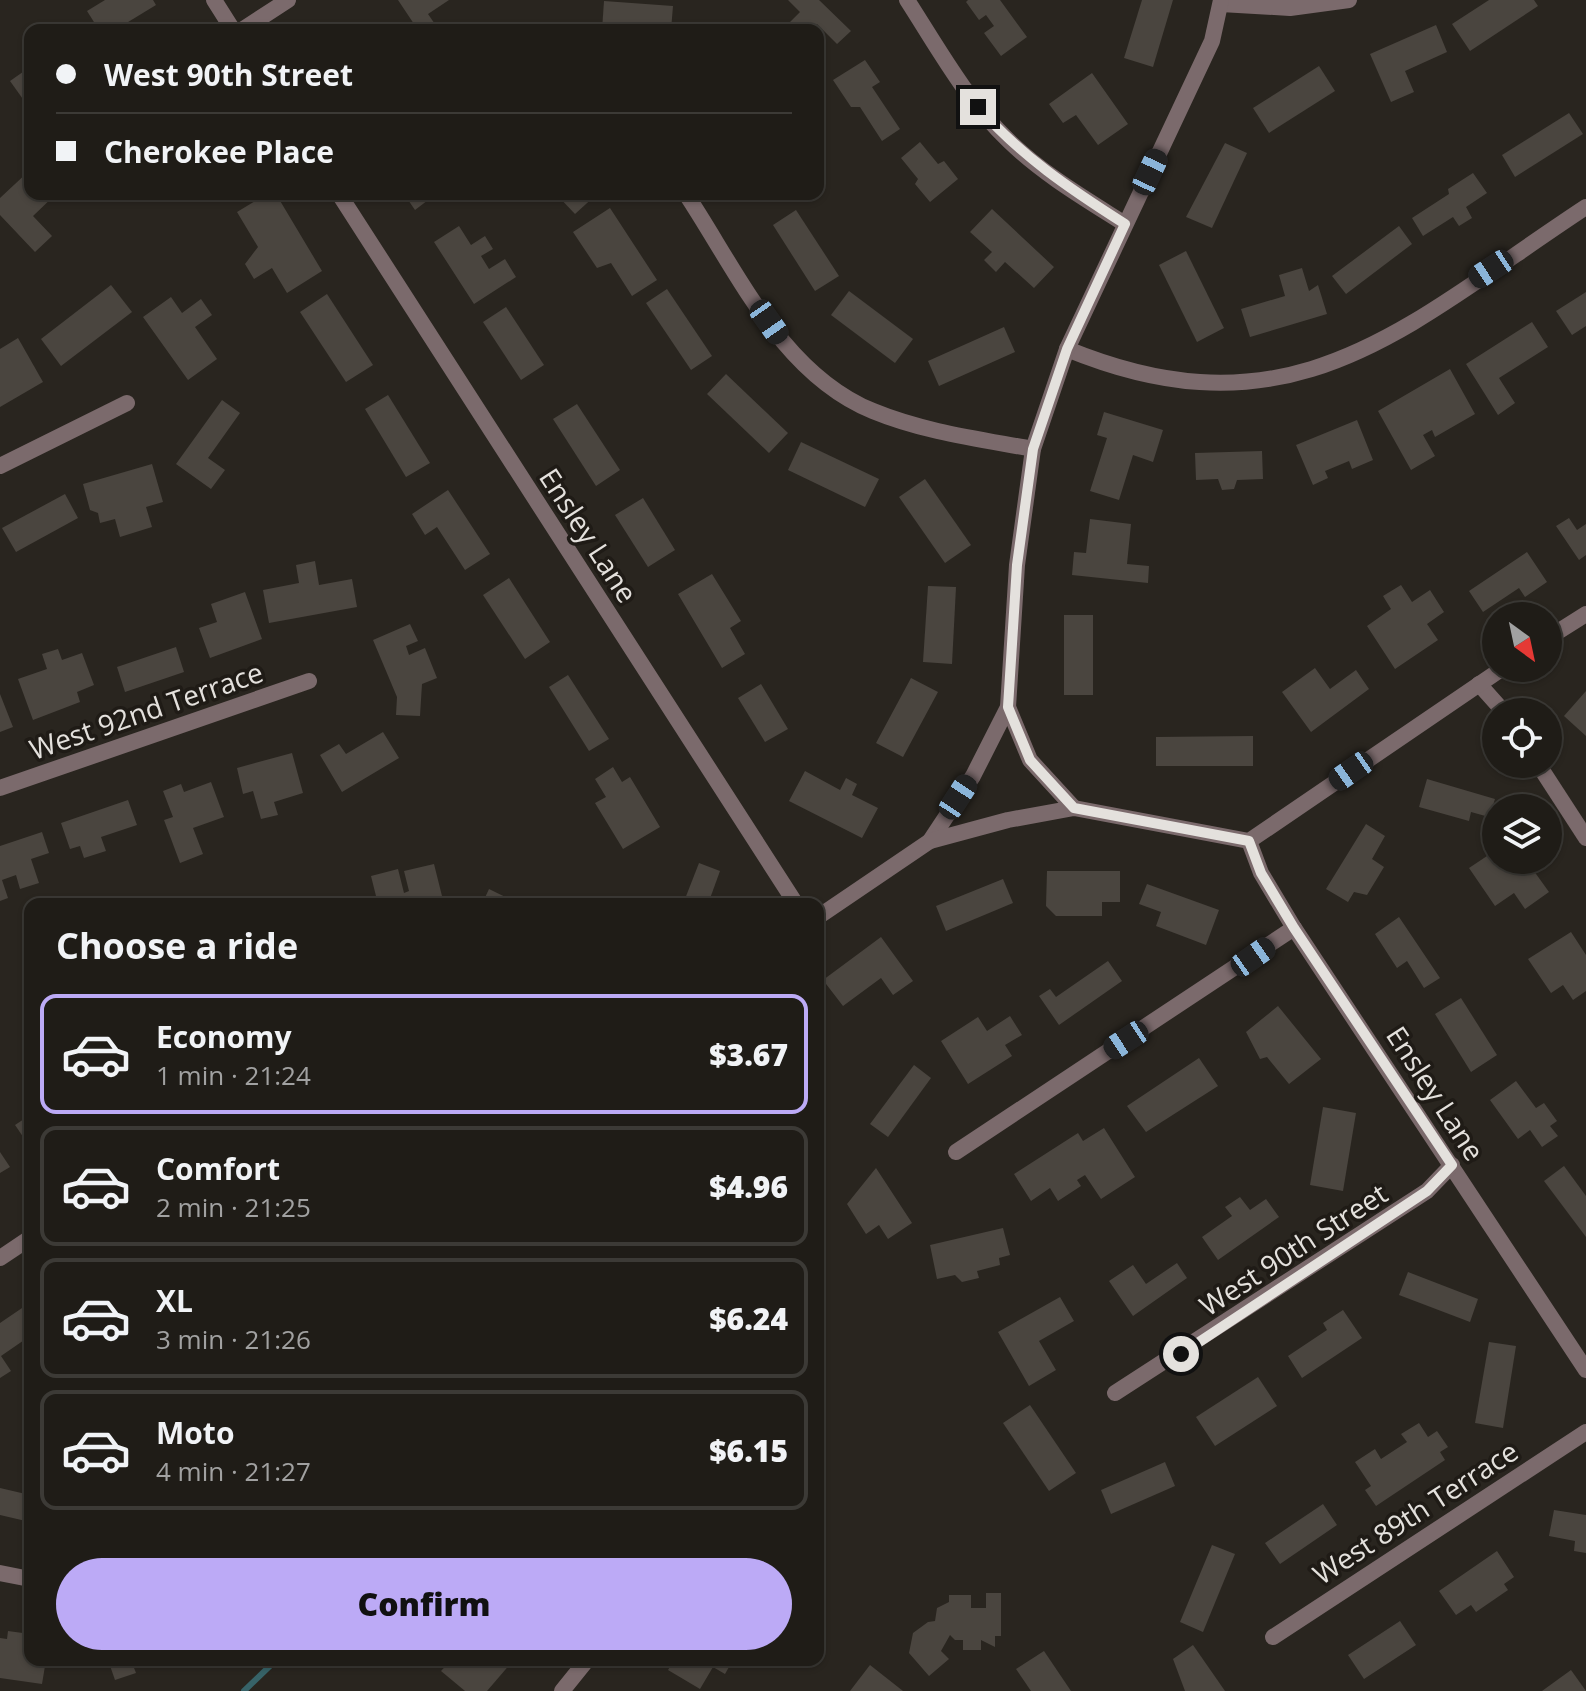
<!DOCTYPE html>
<meta charset="utf-8">
<style>
:root{--surface:#1f1c17;--page:#272520;--text:#f1f3f6;--muted:#a1a1a1;--line:#3c3a36;--accent:#bcaaf6}
body{margin:0;font-family:"Open Sans",sans-serif;background:var(--page);color:var(--text);height:100vh;display:flex;flex-direction:column;font-size:30px;white-space:nowrap}
*{box-sizing:border-box;margin:0}
p{font-size:26px;color:var(--muted)}
.icon{flex:none;width:44px;height:44px;fill:none;stroke:currentColor;stroke-width:2;stroke-linecap:round;stroke-linejoin:round}
.map{position:relative;flex:1;overflow:hidden}
.details{position:absolute;left:24px;top:898px;width:800px;height:768px;display:flex;flex-direction:column;background:var(--surface);border-radius:16px;box-shadow:0 2px 6px #0004,0 0 0 2px var(--line)}
.details>*{flex:none}
.guide{position:absolute;left:24px;top:24px;width:800px;height:176px;border-radius:16px;box-shadow:0 2px 6px #0004,0 0 0 2px var(--line);display:grid;align-content:center;height:176px;padding:0 32px;background:var(--surface)}
.needle{width:52px;rotate:147deg}
.buttons{position:absolute;left:1482px;top:602px;display:grid;gap:16px}
.buttons a{display:grid;place-items:center;width:80px;height:80px;border-radius:50%;background:var(--surface);box-shadow:0 2px 6px #0004,0 0 0 2px var(--line);font-size:40px}
.end{position:absolute;width:36px;height:36px;margin:-18px;border:10px solid #e4e1dd;background:#111;box-shadow:0 0 0 4px #111}
.from{border-radius:50%}
.car{position:absolute;width:24px;height:48px;margin:-24px -12px;border-radius:10px;box-shadow:0 0 6px 2px #0007;background:linear-gradient(#222 24%,#8ab4d8 0 40%,#222 0 76%,#8ab4d8 0 86%,#222 0)}
.guide b{display:flex;align-items:center;gap:28px;height:76px;font-size:30px}
.guide b+b{border-top:2px solid var(--line)}
.guide i{width:20px;height:20px;background:var(--text)}
ul{padding:0;list-style:none}
li{display:flex;align-items:center;gap:24px;height:120px;margin:0 16px 12px;padding:0 16px;border:4px solid var(--line);border-radius:16px}
li div{flex:1}
li b{display:block;font-size:30px}
li em{font-style:normal;font-weight:800}
li.current{border-color:var(--accent)}
li>.icon{width:72px;height:72px;stroke-width:1.5}
h2{padding:0 32px;font-size:36px;line-height:96px}
.button{display:flex;gap:16px;margin-top:auto;padding:16px 32px}
.button a{flex:1;height:92px;border-radius:48px;background:var(--accent);color:#111;font-size:32px;font-weight:800;line-height:92px;text-align:center}
.map>svg:first-child{display:block}
</style>
<div class="map">
<svg width="1586" height="1691" viewBox="0 0 1586 1691">
<rect width="100%" height="100%" fill="#29251f"/>
<g fill="none" stroke-linecap="round" stroke-linejoin="round">
<polyline stroke="#376368" stroke-width="6" points="244,1691 276,1660"/>
</g>
<g fill="#4a453f">
<polygon points="105,0 153,0 156,5 115,30 99,30 87,11"/>
<polygon points="398,0 449,0 428,14 439,30 418,30"/>
<polygon points="788,0 819,0 851,31 837,44 817,24 810,30 795,30 788,24 800,12"/>
<polygon points="968,0 1000,0 1027,37 1001,56 984,33 994,26 986,15 979,20 966,2"/>
<polygon points="1142,0 1173,0 1153,67 1124,58"/>
<polygon points="1489,0 1534,0 1538,6 1470,51 1452,24"/>
<polygon points="604,1 673,6 671,30 602,30"/>
<polygon points="1436,25 1447,52 1405,71 1414,92 1391,102 1370,54"/>
<polygon points="865,60 880,82 872,87 900,129 882,141 860,107 851,107 833,80"/>
<polygon points="1319,66 1335,91 1269,133 1253,108"/>
<polygon points="30,67 30,109 10,81"/>
<polygon points="1092,73 1128,124 1098,145 1076,115 1063,123 1049,104"/>
<polygon points="1569,113 1583,134 1515,177 1502,155"/>
<polygon points="920,142 938,164 944,161 958,179 930,202 915,184 918,179 901,158"/>
<polygon points="1225,143 1247,153 1212,228 1186,217"/>
<polygon points="30,170 30,194 56,194 33,216 52,236 35,252 0,215 0,198"/>
<polygon points="1473,173 1487,193 1466,207 1472,218 1459,226 1453,217 1423,236 1412,218 1449,194 1448,189"/>
<polygon points="267,194 276,194 322,271 287,293 272,268 254,279 245,264 258,247 237,212"/>
<polygon points="404,194 436,194 415,210"/>
<polygon points="556,194 597,194 575,214"/>
<polygon points="610,208 657,280 632,296 611,263 597,268 573,232"/>
<polygon points="992,209 1054,267 1034,288 1005,262 996,272 984,260 992,252 970,232"/>
<polygon points="796,210 839,276 815,291 773,225"/>
<polygon points="459,226 471,245 485,236 493,249 481,256 489,269 505,259 516,277 474,304 434,242"/>
<polygon points="1399,226 1412,244 1346,294 1332,276"/>
<polygon points="1186,251 1224,328 1197,342 1159,265"/>
<polygon points="1302,268 1309,291 1318,285 1327,314 1250,337 1241,309 1285,296 1279,275"/>
<polygon points="111,285 132,312 61,366 41,339"/>
<polygon points="667,289 712,356 691,370 646,303"/>
<polygon points="849,291 913,339 895,363 831,315"/>
<polygon points="1586,292 1586,326 1572,335 1556,311"/>
<polygon points="327,294 373,365 346,382 300,312"/>
<polygon points="171,297 182,313 201,299 212,315 195,327 217,359 188,380 143,317"/>
<polygon points="506,307 544,365 521,380 483,322"/>
<polygon points="1532,322 1548,347 1499,378 1515,403 1498,415 1466,364"/>
<polygon points="1004,327 1015,352 939,386 928,361"/>
<polygon points="18,338 43,382 0,407 0,349"/>
<polygon points="1450,369 1475,414 1435,437 1432,430 1423,435 1435,456 1411,470 1378,411"/>
<polygon points="726,374 788,433 769,453 707,394"/>
<polygon points="388,395 430,463 406,477 365,409"/>
<polygon points="222,400 240,413 208,458 225,470 211,489 176,464"/>
<polygon points="577,404 620,470 596,486 553,419"/>
<polygon points="1104,412 1163,430 1153,462 1133,455 1119,500 1090,491 1107,438 1097,435"/>
<polygon points="1357,420 1373,460 1352,469 1349,461 1325,471 1328,478 1313,485 1296,445"/>
<polygon points="801,442 879,479 865,507 788,470"/>
<polygon points="1262,451 1263,479 1237,480 1234,489 1222,490 1218,479 1196,480 1195,453"/>
<polygon points="152,464 163,502 146,507 152,527 120,537 115,519 100,523 98,513 90,510 83,484"/>
<polygon points="925,479 971,545 945,563 899,497"/>
<polygon points="448,490 490,554 465,570 437,527 425,535 412,514"/>
<polygon points="65,494 78,518 16,552 2,528"/>
<polygon points="643,498 675,550 648,567 615,515"/>
<polygon points="1569,518 1577,530 1586,524 1586,555 1579,560 1556,526"/>
<polygon points="1090,519 1131,524 1127,564 1149,566 1148,583 1072,575 1074,552 1086,553"/>
<polygon points="1527,552 1547,582 1525,597 1519,588 1483,612 1469,591"/>
<polygon points="315,561 319,585 352,579 357,607 269,623 263,590 299,583 296,565"/>
<polygon points="712,574 741,621 730,628 745,654 722,668 678,594"/>
<polygon points="509,578 550,642 525,659 483,595"/>
<polygon points="1401,585 1412,602 1430,590 1444,612 1427,624 1438,640 1395,669 1367,626 1391,609 1383,596"/>
<polygon points="928,586 956,587 952,664 923,662"/>
<polygon points="245,592 262,639 210,658 199,628 217,622 211,604"/>
<rect x="1064" y="615" width="29" height="80"/>
<polygon points="410,624 418,641 406,646 409,655 425,648 437,678 422,684 420,716 396,715 397,697 373,640"/>
<polygon points="176,647 184,672 125,692 117,667"/>
<polygon points="58,649 62,660 82,653 94,685 77,692 80,702 33,720 18,679 47,669 42,654"/>
<polygon points="1315,668 1330,689 1356,670 1369,689 1311,732 1282,692"/>
<polygon points="568,675 609,739 589,751 549,687"/>
<polygon points="911,678 938,692 903,757 876,743"/>
<polygon points="761,684 788,729 765,742 738,698"/>
<polygon points="1586,691 1586,736 1564,716"/>
<polygon points="0,694 13,727 0,732"/>
<polygon points="383,732 399,758 342,792 320,755 339,744 346,754"/>
<polygon points="1253,736 1253,766 1156,766 1156,737"/>
<polygon points="292,753 303,793 274,802 278,815 261,819 253,791 243,794 237,768"/>
<polygon points="613,767 622,782 630,777 660,827 623,849 595,803 606,797 595,779"/>
<polygon points="805,771 840,790 846,778 857,784 852,795 878,808 862,838 789,801"/>
<polygon points="1427,779 1495,799 1489,817 1471,812 1469,821 1419,807"/>
<polygon points="211,782 224,817 193,828 203,854 180,863 164,820 173,817 163,791 181,784 184,792"/>
<polygon points="128,800 137,825 101,837 106,851 84,858 80,846 70,849 61,823"/>
<polygon points="1366,824 1385,836 1372,859 1384,867 1367,895 1354,892 1348,902 1326,889"/>
<polygon points="42,832 49,853 31,859 39,883 20,889 16,875 2,880 8,898 0,901 0,846"/>
<polygon points="1496,850 1496,860 1526,860 1549,892 1525,909 1514,893 1495,906 1469,868"/>
<polygon points="699,863 720,871 708,904 683,904"/>
<polygon points="434,864 444,904 378,904 371,876 398,869 404,893 409,891 404,871"/>
<polygon points="1047,871 1120,871 1120,902 1102,902 1102,916 1056,916 1046,906"/>
<polygon points="1003,879 1013,903 946,931 936,906"/>
<polygon points="1147,884 1219,910 1206,945 1156,926 1161,912 1139,904"/>
<polygon points="489,889 520,904 482,904"/>
<polygon points="1399,917 1440,978 1424,988 1407,961 1397,968 1375,934"/>
<polygon points="1571,932 1586,955 1586,991 1573,1000 1563,985 1551,993 1528,959"/>
<polygon points="881,937 913,981 893,995 881,978 843,1006 823,980"/>
<polygon points="1108,961 1122,981 1059,1025 1039,996 1050,989 1056,997"/>
<polygon points="1461,998 1497,1055 1471,1072 1435,1014"/>
<polygon points="1278,1006 1321,1059 1289,1084 1267,1057 1260,1059 1246,1032"/>
<polygon points="1010,1016 1022,1035 1005,1045 1012,1056 968,1084 941,1041 978,1017 987,1031"/>
<polygon points="1199,1058 1218,1086 1146,1132 1127,1106"/>
<polygon points="914,1065 931,1078 888,1137 870,1124"/>
<polygon points="1516,1081 1536,1108 1544,1103 1557,1121 1550,1126 1558,1136 1542,1147 1530,1130 1518,1139 1490,1100"/>
<polygon points="1323,1107 1356,1113 1343,1191 1310,1185"/>
<polygon points="30,1115 30,1147 15,1125"/>
<polygon points="1104,1128 1135,1177 1101,1199 1085,1175 1077,1180 1081,1186 1058,1201 1050,1188 1031,1201 1014,1174 1078,1133 1083,1141"/>
<polygon points="0,1152 10,1167 0,1173"/>
<polygon points="1564,1166 1586,1196 1586,1237 1544,1181"/>
<polygon points="876,1168 912,1223 888,1239 879,1225 866,1234 847,1204"/>
<polygon points="1240,1197 1250,1210 1266,1199 1279,1217 1218,1260 1202,1237 1232,1216 1225,1207"/>
<polygon points="1003,1228 1010,1255 999,1258 1000,1265 977,1271 979,1278 962,1282 955,1275 937,1279 930,1245"/>
<polygon points="1177,1263 1187,1278 1133,1316 1109,1281 1133,1265 1146,1284"/>
<polygon points="1408,1272 1478,1299 1470,1322 1399,1295"/>
<polygon points="1060,1297 1074,1321 1039,1341 1056,1370 1029,1386 998,1332"/>
<polygon points="25,1306 30,1314 30,1336 1,1356 11,1371 0,1378 0,1323"/>
<polygon points="1343,1310 1362,1338 1302,1378 1288,1356 1327,1330 1323,1323"/>
<polygon points="1489,1342 1516,1346 1503,1428 1475,1423"/>
<polygon points="818,1365 823,1365 820,1401 818,1401"/>
<polygon points="1258,1377 1277,1406 1215,1446 1196,1417"/>
<polygon points="1030,1405 1076,1473 1049,1491 1003,1423"/>
<polygon points="1419,1423 1428,1437 1437,1431 1448,1447 1440,1452 1445,1460 1376,1506 1365,1490 1371,1486 1355,1462 1375,1449 1381,1459 1407,1442 1401,1434"/>
<polygon points="1165,1462 1175,1486 1111,1514 1101,1490"/>
<polygon points="0,1488 30,1495 30,1522 0,1515"/>
<polygon points="1323,1504 1337,1525 1280,1564 1265,1543"/>
<polygon points="1554,1510 1586,1515 1586,1553 1574,1551 1575,1541 1549,1536"/>
<polygon points="1212,1545 1235,1554 1203,1632 1180,1622"/>
<polygon points="1497,1551 1514,1577 1504,1584 1508,1590 1476,1612 1471,1605 1456,1615 1439,1591"/>
<polygon points="986,1593 1001,1593 1001,1636 995,1636 995,1647 981,1640 981,1650 963,1650 963,1640 955,1640 950,1635 941,1651 949,1659 929,1676 909,1653 913,1633 928,1622 935,1621 937,1608 949,1602 949,1595 971,1595 971,1608 986,1608"/>
<polygon points="1400,1621 1416,1645 1364,1679 1348,1655"/>
<polygon points="8,1631 30,1634 30,1660 46,1660 42,1684 0,1678 0,1638 7,1639"/>
<polygon points="1193,1645 1225,1691 1185,1691 1173,1659"/>
<polygon points="1044,1651 1071,1691 1031,1691 1016,1669"/>
<polygon points="108,1660 131,1660 136,1673 115,1680"/>
<polygon points="451,1660 508,1660 511,1663 487,1691 465,1691 441,1671"/>
<polygon points="674,1660 733,1660 725,1674 713,1667 700,1689 668,1670"/>
<polygon points="870,1665 903,1691 850,1691"/>
<polygon points="1571,1670 1586,1691 1542,1691"/>
</g>
<g fill="none" stroke-linecap="round" stroke-linejoin="round">
<g stroke="#7b6a6c" stroke-width="16">
<polyline points="214,0 233,30"/>
<path d="M 907,0 C 938,48 967,101 1009,141 C 1043,174 1084,198 1125,224"/>
<polyline points="1221,4 1290,8 1349,0"/>
<polyline points="339,194 796,904"/>
<path d="M 686,194 C 737,271 782,374 873,411 C 924,432 979,439 1033,449"/>
<path d="M 1067,349 C 1294,442 1405,326 1586,207"/>
<polyline points="0,466 127,403"/>
<polyline points="1548,638 1586,614"/>
<polyline points="1479,684 1504,712"/>
<polyline points="1008,707 1030,760 1074,808"/>
<polyline points="1538,764 1586,838"/>
<polyline points="0,788 309,681"/>
<polyline points="930,841 973,776 1008,707 1017,565 1033,449 1067,349 1212,41 1221,0"/>
<polyline points="1249,841 1261,873 1294,928 1586,1370"/>
<polyline points="818,917 930,841 1008,820 1074,808 1249,841 1503,668"/>
<polyline points="956,1152 1294,928"/>
<polyline points="0,1258 30,1238"/>
<polyline points="1115,1393 1427,1191 1452,1165"/>
<polyline points="0,1573 30,1579"/>
<polyline points="1273,1637 1586,1432"/>
<polyline points="562,1691 587,1660"/>
</g>
<polyline stroke="#7b6a6c" stroke-width="16" points="242,30 288,0"/>
</g>
<g fill="none" stroke-linecap="round" stroke-linejoin="round">
<path stroke="#e4e1dd" stroke-width="10" d="M 978,107 C 1021,156 1070,189 1125,224 L 1067,349 L 1033,449 L 1017,565 L 1008,707 L 1030,760 L 1074,808 L 1249,841 L 1261,873 L 1294,928 L 1452,1165 L 1427,1191 L 1181,1354"/>
</g>
<g text-anchor="middle" dominant-baseline="central" stroke-width="7" stroke-linejoin="round" paint-order="stroke">
<g font-size="28" fill="#e4e1dd" stroke="#1f1b16">
<text transform="translate(589 535) rotate(57)">Ensley Lane</text>
<text transform="translate(146 710) rotate(-19)">West 92nd Terrace</text>
<text transform="translate(1436 1093) rotate(57)">Ensley Lane</text>
<text transform="translate(1293 1249) rotate(-33)">West 90th Street</text>
<text transform="translate(1415 1512) rotate(-33)">West 89th Terrace</text>
</g>
</g>
</svg>
<div class="buttons">
<a><svg class="needle" viewBox="-14 -14 28 28"><path d="M0-13l5 13h-10z" fill="#e53935"/><path d="M0 13l5-13h-10z" fill="#a1a1a1"/></svg></a>
<a><svg class="icon" aria-label="locate" viewBox="0 0 24 24"><circle cx="12" cy="12" r="6"/><path d="M12 2v4M12 18v4M2 12h4M18 12h4"/></svg></a>
<a><svg class="icon" aria-label="layers" viewBox="0 0 24 24"><path d="M12 4l9 5-9 5-9-5zM3 14l9 5 9-5"/></svg></a>
</div>
<i class="end from" style="left:1181px;top:1354px"></i>
<i class="end" style="left:978px;top:107px"></i>
<i class="car" style="left:1150px;top:172px;rotate:25deg"></i>
<i class="car" style="left:1491px;top:269px;rotate:237deg"></i>
<i class="car" style="left:769px;top:322px;rotate:145deg"></i>
<i class="car" style="left:1351px;top:771px;rotate:235deg"></i>
<i class="car" style="left:958px;top:797px;rotate:33deg"></i>
<i class="car" style="left:1253px;top:957px;rotate:55deg"></i>
<i class="car" style="left:1126px;top:1040px;rotate:237deg"></i>
<div class="guide">
<b><i class="from"></i>West 90th Street</b>
<b><i></i>Cherokee Place</b>
</div>
<section class="details">
<h2>Choose a ride</h2>
<ul>
<li class="current"><svg class="icon" aria-label="car" viewBox="0 0 24 24"><path d="M5 17H2v-5l4-1 3-4h7l3 4 3 1v5h-3M9 17h6M6 11h13"/><circle cx="7" cy="17" r="2"/><circle cx="17" cy="17" r="2"/></svg><div><b>Economy</b><p>1 min · 21:24</p></div><em>$3.67</em></li>
<li><svg class="icon" aria-label="car" viewBox="0 0 24 24"><path d="M5 17H2v-5l4-1 3-4h7l3 4 3 1v5h-3M9 17h6M6 11h13"/><circle cx="7" cy="17" r="2"/><circle cx="17" cy="17" r="2"/></svg><div><b>Comfort</b><p>2 min · 21:25</p></div><em>$4.96</em></li>
<li><svg class="icon" aria-label="car" viewBox="0 0 24 24"><path d="M5 17H2v-5l4-1 3-4h7l3 4 3 1v5h-3M9 17h6M6 11h13"/><circle cx="7" cy="17" r="2"/><circle cx="17" cy="17" r="2"/></svg><div><b>XL</b><p>3 min · 21:26</p></div><em>$6.24</em></li>
<li><svg class="icon" aria-label="car" viewBox="0 0 24 24"><path d="M5 17H2v-5l4-1 3-4h7l3 4 3 1v5h-3M9 17h6M6 11h13"/><circle cx="7" cy="17" r="2"/><circle cx="17" cy="17" r="2"/></svg><div><b>Moto</b><p>4 min · 21:27</p></div><em>$6.15</em></li>
</ul>
<div class="button"><a>Confirm</a></div>
</section>
</div>
